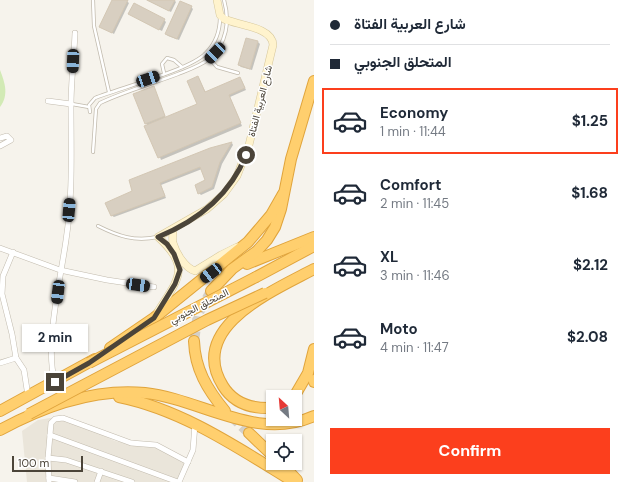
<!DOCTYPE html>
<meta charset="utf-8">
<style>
:root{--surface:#fff;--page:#f6f6f7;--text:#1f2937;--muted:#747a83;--line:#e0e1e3;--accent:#fc3f1d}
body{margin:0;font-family:"DM Sans",Vazirmatn,sans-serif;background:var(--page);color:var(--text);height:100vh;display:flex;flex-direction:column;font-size:15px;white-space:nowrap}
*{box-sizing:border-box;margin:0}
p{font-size:13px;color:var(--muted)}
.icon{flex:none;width:22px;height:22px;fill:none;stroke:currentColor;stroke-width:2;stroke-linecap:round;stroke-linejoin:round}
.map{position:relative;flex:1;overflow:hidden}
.details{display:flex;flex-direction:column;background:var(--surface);width:312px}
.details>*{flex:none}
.hud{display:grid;align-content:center;height:88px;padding:0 16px;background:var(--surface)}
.needle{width:26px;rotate:334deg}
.tools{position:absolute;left:266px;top:390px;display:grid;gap:8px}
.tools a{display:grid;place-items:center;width:36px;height:36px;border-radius:0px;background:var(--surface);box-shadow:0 1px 3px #0004;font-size:20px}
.scale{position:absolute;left:12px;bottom:10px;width:71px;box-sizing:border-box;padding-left:4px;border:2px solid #4b4439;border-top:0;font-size:11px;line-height:14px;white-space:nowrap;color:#4b4439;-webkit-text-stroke:3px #fff;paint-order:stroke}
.end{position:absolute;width:18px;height:18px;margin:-9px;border:5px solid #4b4439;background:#fff;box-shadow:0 0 0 2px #fff}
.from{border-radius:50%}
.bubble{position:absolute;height:28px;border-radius:0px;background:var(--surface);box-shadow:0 1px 3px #0004;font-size:13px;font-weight:700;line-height:28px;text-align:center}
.car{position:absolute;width:12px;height:24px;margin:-12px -6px;border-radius:5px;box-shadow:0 0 3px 1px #0007;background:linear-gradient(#222 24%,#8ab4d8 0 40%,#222 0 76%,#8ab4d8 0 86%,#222 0)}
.hud b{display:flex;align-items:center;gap:14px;height:38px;font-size:15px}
.hud b+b{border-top:1px solid var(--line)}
.hud i{width:10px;height:10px;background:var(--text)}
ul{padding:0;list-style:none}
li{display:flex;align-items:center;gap:12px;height:66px;margin:0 8px 6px;padding:0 8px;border:2px solid transparent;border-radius:0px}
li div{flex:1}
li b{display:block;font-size:15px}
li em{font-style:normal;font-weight:700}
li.on{border-color:var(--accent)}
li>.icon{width:36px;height:36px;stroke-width:1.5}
.primary-button{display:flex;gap:8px;margin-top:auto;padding:8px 16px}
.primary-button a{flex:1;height:46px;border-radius:0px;background:var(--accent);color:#fff;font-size:16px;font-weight:700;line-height:46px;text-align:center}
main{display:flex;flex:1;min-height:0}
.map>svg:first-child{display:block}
</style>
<main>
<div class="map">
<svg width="314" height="482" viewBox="0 0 314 482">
<rect width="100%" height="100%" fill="#f6f3ec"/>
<polygon fill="#eae5da" points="62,416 115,441 135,445 155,446 185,462 177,482 27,482 22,431 38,420"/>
<path fill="#d2eab5" d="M 0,70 C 5,83 9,95 0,107 Z"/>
<g fill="#0003">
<polygon points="114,0 125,0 129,3 114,34 100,26"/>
<polygon points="146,0 174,0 176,2 171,12"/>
<polygon points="191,7 193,9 179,40 168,36 166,34"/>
<polygon points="129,14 164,20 166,22 162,31"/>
<polygon points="258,42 260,44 252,70 241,67 239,65"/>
<polygon points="198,77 206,93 240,79 242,81 246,90 230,97 242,126 161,160 148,126 146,123 153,87 166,118 198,105"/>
<polygon points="232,143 233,145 222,164 214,189 201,195 199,193 207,181 202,169 161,185 166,198 114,217 111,215 133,191 211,149"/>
</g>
<g fill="#d8cfc1" stroke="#d3c7b4">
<polygon points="112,0 128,0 112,33 99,27"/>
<polygon points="147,0 175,0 169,11"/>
<polygon points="180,1 192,6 177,39 165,34"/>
<polygon points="134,3 165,19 159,30 128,14"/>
<polygon points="246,38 258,41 250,69 238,65"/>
<polygon points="198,76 205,92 240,77 245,88 229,95 241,123 158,158 144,126 197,104 187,81"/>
<polygon points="154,86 165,116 145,124 133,94"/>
<polygon points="232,142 220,162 212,187 198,194 195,185 205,180 200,167 160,183 165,196 111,216 105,203 132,191 129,180 210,148"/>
</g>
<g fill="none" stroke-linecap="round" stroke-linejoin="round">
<g stroke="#d4d0c8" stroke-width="10" stroke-dasharray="10 5" stroke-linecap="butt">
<polyline points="194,341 198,314 211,291"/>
<polyline points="231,416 249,433"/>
</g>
<defs>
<g id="lane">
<polyline points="93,0 94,26 109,92"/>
<polyline points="205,54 217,67 238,73"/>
<polyline points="164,73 162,64 167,58 174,60 182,67"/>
<polyline points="72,104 89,107"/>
<path d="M 90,112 L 89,105 L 95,98 C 120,88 190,70 206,53 C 216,43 220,31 220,17"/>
<path d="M 93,152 L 96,109 L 100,103 C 125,91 152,84 178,74 C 188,70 200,66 209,59 C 227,44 230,21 224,0"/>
<path d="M 98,226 C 118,236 135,242 157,237"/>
</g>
<g id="street">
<polyline points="48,101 71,104"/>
<polyline points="0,138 7,136 11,140 0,146"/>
<polyline points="0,248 60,270 107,280 154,287"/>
<polyline points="13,252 3,276 2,294 12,334 16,358 24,370 28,396"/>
<polyline points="0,363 16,358"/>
<path d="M 55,382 C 44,347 61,277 66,240 C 73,196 71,150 71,106 C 71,82 74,57 75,33"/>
<polyline points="50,435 178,482"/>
<polyline points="48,458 66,460 132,482"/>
<polyline points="49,478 75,482"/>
<polyline points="49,482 48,458 51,423 55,419 63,418 131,443 156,445 188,462"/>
<polyline points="97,482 101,471"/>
<polyline points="179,482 193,450 195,424"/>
</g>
<g id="secondary">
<path d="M 173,230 C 173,234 172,239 173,243 C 176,253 185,268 195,271 L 221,255 L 237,247"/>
<path d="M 157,313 C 178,279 192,268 158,237 L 207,209 L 224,194 L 237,176 L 249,145 L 273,45 C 273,27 237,25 224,19 L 220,15 L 217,0"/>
</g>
<g id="highway">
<polyline points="247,264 314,237"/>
<polyline points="256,277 314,246"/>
<polyline points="211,291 232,269 257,251 267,240 275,227 281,209 291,159 314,81"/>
<path d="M 194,341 C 195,369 207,389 225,411"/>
<polyline points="110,348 154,318 248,242 271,215 283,194"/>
<polyline points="314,380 314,382"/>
<path d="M 119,397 C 183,410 238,448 294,482"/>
<polyline points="294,397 308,373 314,349"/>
<path d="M 273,408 C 253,409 234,404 223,386 C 186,327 275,290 314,269"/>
<polyline points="0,411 95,359"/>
<path d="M 0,430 C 44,406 94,388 145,393 C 201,399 257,442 314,416"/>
<polyline points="249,433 273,456"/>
<polyline points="281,463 297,480"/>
</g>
</defs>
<use href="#lane" stroke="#c2bbae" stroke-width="4"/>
<use href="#street" stroke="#c2bbae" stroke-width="6"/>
<use href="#secondary" stroke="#d6c79b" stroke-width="8"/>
<use href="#highway" stroke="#e0a43c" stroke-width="12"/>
<use href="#lane" stroke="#fff" stroke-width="2.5"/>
<use href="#street" stroke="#fff" stroke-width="5"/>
<use href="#secondary" stroke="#fff3cd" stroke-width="7"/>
<use href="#highway" stroke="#ffcf6e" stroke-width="10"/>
<defs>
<g id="highway-bridge">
<polyline points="89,363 256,277"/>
<polyline points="29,414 207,320 265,293"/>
</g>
</defs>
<use href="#highway-bridge" stroke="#e0a43c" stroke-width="12" stroke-linecap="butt"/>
<use href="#highway-bridge" stroke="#ffcf6e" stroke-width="10"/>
</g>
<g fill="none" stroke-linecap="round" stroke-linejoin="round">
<path stroke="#4b4439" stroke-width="5" d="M 55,382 L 89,363 L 154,318 L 175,284 L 180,270 L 174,254 L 167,244 L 158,237 C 197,221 230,195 246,155"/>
</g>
<g text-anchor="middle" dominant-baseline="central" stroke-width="3" stroke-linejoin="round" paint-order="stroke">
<g font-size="10" fill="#4b4439" stroke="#fff">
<text transform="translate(260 101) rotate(-76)">شارع العربية الفتاة</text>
<text transform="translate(199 306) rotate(-27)">المتحلق الجنوبي</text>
</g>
</g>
</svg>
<div class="tools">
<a><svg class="needle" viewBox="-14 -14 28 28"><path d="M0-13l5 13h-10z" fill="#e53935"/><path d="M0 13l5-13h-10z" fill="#747a83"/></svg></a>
<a><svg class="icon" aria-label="locate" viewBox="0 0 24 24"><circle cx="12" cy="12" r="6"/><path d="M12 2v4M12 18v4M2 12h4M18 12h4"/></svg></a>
</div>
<div class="scale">100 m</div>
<i class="end from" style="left:246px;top:155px"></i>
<i class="end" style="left:55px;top:382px"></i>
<div class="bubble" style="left:22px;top:324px;width:66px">2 min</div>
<i class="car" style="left:215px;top:53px;rotate:224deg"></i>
<i class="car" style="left:73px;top:61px;rotate:182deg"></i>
<i class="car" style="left:148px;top:79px;rotate:71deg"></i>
<i class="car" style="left:69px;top:210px;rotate:5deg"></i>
<i class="car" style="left:211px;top:273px;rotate:232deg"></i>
<i class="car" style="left:138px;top:285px;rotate:98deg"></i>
<i class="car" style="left:58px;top:292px;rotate:187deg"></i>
</div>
<section class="details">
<div class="hud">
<b><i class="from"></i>شارع العربية الفتاة</b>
<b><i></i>المتحلق الجنوبي</b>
</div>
<ul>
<li class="on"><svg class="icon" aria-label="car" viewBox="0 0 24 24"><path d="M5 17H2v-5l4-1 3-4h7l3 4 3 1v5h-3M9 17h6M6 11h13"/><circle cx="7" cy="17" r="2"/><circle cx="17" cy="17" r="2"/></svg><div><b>Economy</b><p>1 min · 11:44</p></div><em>$1.25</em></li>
<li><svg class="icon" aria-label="car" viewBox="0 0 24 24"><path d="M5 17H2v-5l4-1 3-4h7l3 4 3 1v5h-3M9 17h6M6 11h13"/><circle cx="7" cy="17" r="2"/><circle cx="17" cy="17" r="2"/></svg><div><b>Comfort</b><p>2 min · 11:45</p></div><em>$1.68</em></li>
<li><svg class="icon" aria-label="car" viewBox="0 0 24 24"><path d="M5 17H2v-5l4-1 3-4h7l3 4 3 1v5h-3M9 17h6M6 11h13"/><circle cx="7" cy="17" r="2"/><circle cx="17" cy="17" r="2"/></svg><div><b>XL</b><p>3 min · 11:46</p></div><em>$2.12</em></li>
<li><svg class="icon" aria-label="car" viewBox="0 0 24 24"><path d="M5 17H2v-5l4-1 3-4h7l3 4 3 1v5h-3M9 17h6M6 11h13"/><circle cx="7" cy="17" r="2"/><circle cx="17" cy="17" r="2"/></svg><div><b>Moto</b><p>4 min · 11:47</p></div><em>$2.08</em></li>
</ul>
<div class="primary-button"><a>Confirm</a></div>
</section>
</main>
